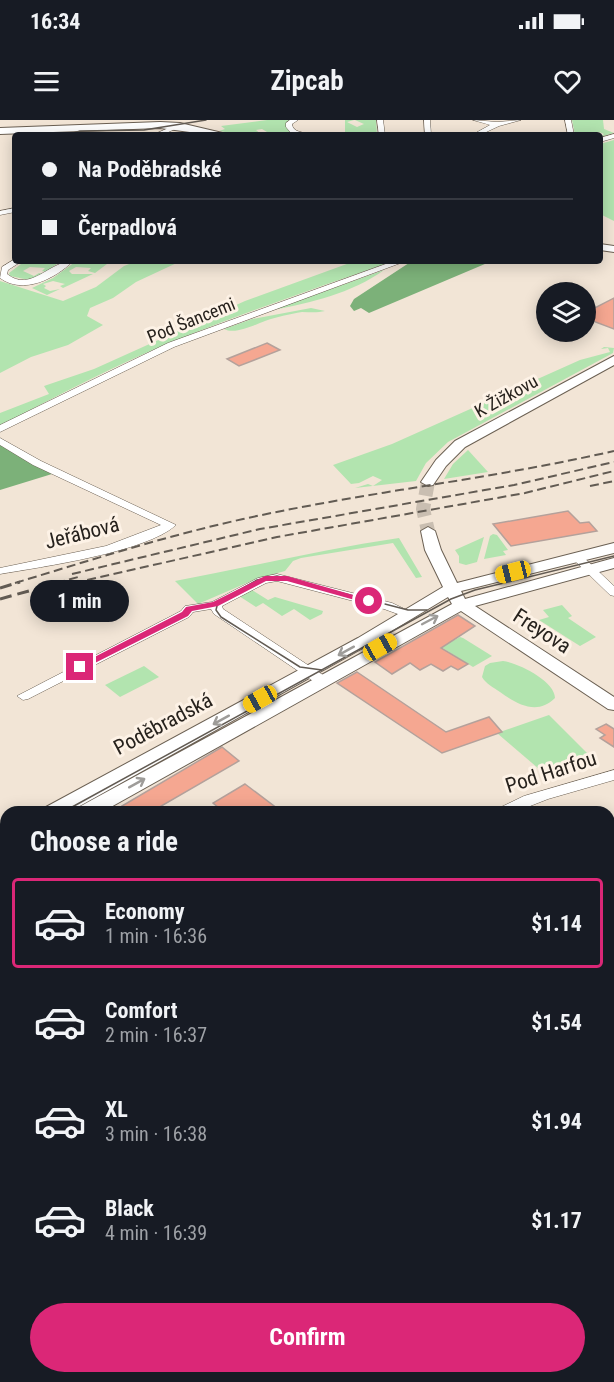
<!DOCTYPE html>
<meta charset="utf-8">
<style>
:root{--surface:#171b24;--page:#242831;--text:#f1f3f6;--muted:#9ea1a6;--line:#363941;--accent:#db2777}
body{margin:0;font-family:"Roboto Condensed",sans-serif;background:var(--page);color:var(--text);height:100vh;display:flex;flex-direction:column;font-size:22px;white-space:nowrap}
*{box-sizing:border-box;margin:0}
p{font-size:20px;color:var(--muted)}
.icon{flex:none;width:33px;height:33px;fill:none;stroke:currentColor;stroke-width:2;stroke-linecap:round;stroke-linejoin:round}
.map{position:relative;flex:1;overflow:hidden}
.sheet{position:absolute;left:0px;top:686px;width:615px;height:578px;display:flex;flex-direction:column;background:var(--surface);border-radius:18px 18px 0 0;box-shadow:0 3px 15px #0003}
.sheet>*{flex:none}
.guide{position:absolute;left:12px;top:12px;width:591px;height:132px;border-radius:6px;box-shadow:0 3px 15px #0003;display:grid;align-content:center;height:132px;padding:0 30px;background:var(--surface)}
.fabs{position:absolute;left:536px;top:162px;display:grid;gap:12px}
.fabs a{display:grid;place-items:center;width:60px;height:60px;border-radius:50%;background:var(--surface);box-shadow:0 3px 15px #0003;font-size:30px}
.end{position:absolute;width:27px;height:27px;margin:-14px;border:8px solid #db2777;background:#fff;box-shadow:0 0 0 3px #fff}
.from{border-radius:50%}
.bubble{position:absolute;height:42px;border-radius:21px;background:var(--surface);box-shadow:0 3px 15px #0003;font-size:20px;font-weight:700;line-height:42px;text-align:center}
.car{position:absolute;width:18px;height:36px;margin:-18px -9px;border-radius:8px;box-shadow:0 0 4px 2px #0007;background:linear-gradient(#f5c518 24%,#345 0 40%,#f5c518 0 76%,#345 0 86%,#f5c518 0)}
.guide b{display:flex;align-items:center;gap:21px;height:57px;font-size:22px}
.guide b+b{border-top:2px solid var(--line)}
.guide i{width:15px;height:15px;background:var(--text)}
ul{padding:0;list-style:none}
li{display:flex;align-items:center;gap:18px;height:90px;margin:0 12px 9px;padding:0 18px;border:3px solid transparent;border-radius:6px}
li div{flex:1}
li b{display:block;font-size:22px}
li em{font-style:normal;font-weight:700}
li.selected{border-color:var(--accent)}
li>.icon{width:54px;height:54px;stroke-width:1.5}
h2{padding:0 30px;font-size:27px;line-height:72px}
.action{display:flex;gap:12px;margin-top:auto;padding:12px 30px}
.action a{flex:1;height:69px;border-radius:36px;background:var(--accent);color:#fff;font-size:24px;font-weight:700;line-height:69px;text-align:center}
.status{display:flex;justify-content:space-between;align-items:center;height:42px;padding:0 30px;background:var(--surface);direction:ltr}
.status svg{height:16px;fill:currentColor}
header{display:flex;justify-content:space-between;align-items:center;height:78px;padding:0 30px;background:var(--surface);font-size:27px;font-weight:700}
.map>svg:first-child{display:block}
</style>
<div class="status"><b>16:34</b><svg viewBox="0 0 49 12"><path d="M0 12V9h3v3zM5 12V6h3v6zM10 12V3h3v9zM15 12V0h3v12zM26 1h20v11H26zM47 4h2v5h-2z"/></svg></div>
<header><svg class="icon" aria-label="menu" viewBox="0 0 24 24"><path d="M4 6h16M4 12h16M4 18h16"/></svg>Zipcab<svg class="icon" aria-label="heart" viewBox="0 0 24 24"><path d="M12 20l-8-8c-3-5 5-10 8-4 3-6 11-1 8 4z"/></svg></header>
<div class="map">
<svg width="614" height="1262" viewBox="0 0 614 1262">
<rect width="100%" height="100%" fill="#f2e5d6"/>
<g fill="#b2e4af">
<polygon points="267,0 289,0 287,8 298,15 288,12 282,13 283,15 272,15 262,9 256,10 262,15 243,15 219,11 225,9 221,6"/>
<polygon points="345,0 354,0 347,2 357,7 364,4 355,0 376,0 377,15 345,15"/>
<polygon points="572,0 603,0 604,9 614,13 600,17 604,14 599,12 575,15"/>
<polygon points="614,20 614,101 600,94 600,24"/>
<polygon points="25,141 61,141 46,152 42,151 45,148 30,147 23,151 34,156 39,153 44,154 29,160 10,156 9,153"/>
<polygon points="81,141 111,141 95,153 88,151 91,148 76,147 69,151 72,154 93,154 63,168 60,166 65,164 53,161 43,164 46,166 44,168 50,171 60,169 47,175 32,168 53,158 75,142"/>
<polygon points="137,141 181,141 136,162 113,178 90,188 87,196 103,205 68,225 31,237 0,253 0,161 63,181 96,167 124,146"/>
<path d="M 355,141 L 394,141 C 319,167 245,192 172,222 C 113,246 57,276 0,306 L 0,293 L 49,274 L 44,266 L 94,249 L 245,181 Z"/>
<path d="M 384,150 C 352,173 311,183 272,190 Z"/>
<path d="M 311,188 L 325,191 C 317,193 310,192 302,192 C 290,194 276,197 265,201 C 254,205 235,215 224,209 L 252,199 Z"/>
<polygon points="604,227 614,228 613,233 448,322 426,343 416,361 355,368 368,364 373,366 382,360 373,356 359,363 351,364 333,345 392,324 580,240 610,232 608,228 601,229"/>
<polygon points="468,330 488,352 444,359 453,344"/>
<polygon points="493,414 497,415 508,430 503,431 506,435 484,439 490,416"/>
<polygon points="484,417 477,442 466,445 459,443 459,436 455,430"/>
<path d="M 399,418 L 422,457 L 416,458 L 393,423 L 301,438 L 293,441 L 285,451 L 256,459 L 198,484 L 175,461 C 250,447 324,429 399,418 Z"/>
<polygon points="252,470 268,480 275,477 323,491 322,494 310,500 294,489 282,496 263,483 256,487 239,476"/>
<polygon points="562,485 572,496 568,498 596,517 580,526 539,500 549,497 543,490"/>
<polygon points="460,517 463,518 492,536 473,547 441,527"/>
<path d="M 503,541 C 518,543 555,561 555,578 C 537,596 517,584 500,572 C 493,567 486,564 482,557 L 485,546 L 490,543 Z"/>
<polygon points="144,546 159,557 120,577 105,565"/>
<polygon points="549,595 590,636 546,655 497,613"/>
</g>
<g fill="#7cb179">
<polygon points="412,141 492,141 369,193 361,188 354,191 350,186 354,179"/>
<polygon points="0,324 52,354 0,370"/>
<polygon points="241,1257 321,1257 309,1262 226,1262"/>
</g>
<g fill="none" stroke-linecap="round" stroke-linejoin="round">
<g fill="#5ac0d3" fill-rule="evenodd">
<polygon points="614,997 614,1016 609,1018 609,999"/>
<polygon points="235,1257 271,1257 269,1262 233,1262"/>
</g>
</g>
<g fill="#f5a791" stroke="#b4a19b" stroke-width="1.5">
<polygon points="614,178 614,209 585,198 585,193"/>
<polygon points="267,223 280,230 239,246 227,239"/>
<polygon points="568,391 580,403 589,402 597,411 511,426 493,404"/>
<polygon points="458,495 475,506 441,528 468,544 458,550 451,546 443,551 431,544 420,550 410,543 392,554 375,542"/>
<polygon points="357,552 446,612 489,597 502,612 442,633 337,563"/>
<polygon points="606,604 614,609 614,627 600,618 605,615 596,609"/>
<polygon points="222,627 239,641 151,692 127,692 122,686"/>
<polygon points="245,664 282,692 224,692 213,683"/>
</g>
<g fill="none" stroke-linecap="round" stroke-linejoin="round">
<polyline stroke="#c9beb1" stroke-width="14" stroke-dasharray="14 7" stroke-linecap="butt" points="428,362 423,389 428,411"/>
<defs>
<g id="minor">
<path d="M 290,0 L 298,0 L 292,4 C 293,13 303,11 308,15 L 291,13 L 286,7 L 286,3 Z"/>
<polygon points="377,0 383,0 385,15 379,15"/>
<polygon points="424,0 430,0 431,15 425,15"/>
<polygon points="473,0 497,2 521,0 499,6 480,15 472,15 490,5"/>
<polygon points="565,0 571,0 574,15 568,15"/>
<polygon points="173,6 175,9 162,15 153,15"/>
<polygon points="614,14 614,18 600,22 600,18"/>
<polygon points="15,88 15,92 0,95 0,91"/>
<path d="M 15,139 L 22,141 L 8,150 L 7,154 C 31,173 49,141 73,141 C 55,159 23,175 0,158 L 2,147 Z"/>
<polygon points="394,141 406,141 174,227 0,312 0,305 168,223"/>
<path d="M 0,318 L 41,341 L 176,405 C 147,432 41,447 0,454 L 0,448 L 106,426 L 161,405 L 33,345 L 0,325 Z"/>
<polygon points="577,434 581,435 614,466 614,476 610,475 573,439 571,437"/>
<polygon points="277,454 392,483 415,494 409,498 384,489 277,461 266,463 222,486 223,489 326,557 327,560 326,563 316,563 214,494 211,489 193,492 189,497 28,579 23,580 17,576 181,491 185,486 212,482 258,458"/>
<polygon points="614,650 614,660 548,679 515,692 495,692 497,689 524,676"/>
<polygon points="6,964 6,979 0,981 0,966"/>
<polygon points="614,970 614,985 609,987 609,972"/>
</g>
<g id="major">
<polygon points="160,2 180,3 231,15 212,15 160,8 0,14 0,8"/>
<polygon points="600,124 614,126 614,132 600,130"/>
<polygon points="614,236 614,245 465,327 446,346 433,365 428,366 421,362 436,340 455,321"/>
<polygon points="428,407 435,411 441,430 457,463 614,423 614,433 461,471 465,479 614,438 614,448 475,486 614,577 614,590 608,589 461,491 102,692 77,692 79,687 452,484 448,477 370,524 69,692 44,692 46,687 358,518 443,467 425,430 421,411"/>
<polygon points="6,711 6,726 0,728 0,713"/>
<polygon points="6,729 6,745 0,747 0,731"/>
</g>
</defs>
<use href="#minor" stroke="#6b6053" stroke-width="1"/>
<use href="#major" stroke="#6b6053" stroke-width="2"/>
<use href="#minor" fill="#fff" fill-rule="evenodd"/>
<use href="#major" fill="#fff" fill-rule="evenodd"/>
<g stroke="#625b53" stroke-width="1.5">
<polyline points="67,15 80,11 144,10 206,0"/>
<polyline points="322,550 300,547 221,497 216,490 218,482 257,460 277,456 408,490 427,490"/>
<polyline points="63,692 451,479 475,470 614,436"/>
<polyline points="0,727 6,724"/>
</g>
<g stroke="#625b53" stroke-width="2" stroke-dasharray="9 4.5" stroke-linecap="butt">
<polyline points="590,366 614,361"/>
<polyline points="72,454 260,409 514,365 614,342"/>
<path d="M 15,463 C 91,440 166,416 243,399 C 366,372 491,359 614,331"/>
<polyline points="56,463 82,456"/>
<polyline points="74,463 277,417 525,373 614,351"/>
</g>
<g stroke="#625b53" stroke-width="3" stroke-dasharray="12 6" stroke-linecap="butt">
<polyline points="74,463 79,462"/>
<polyline points="0,468 20,462"/>
<polyline points="0,479 61,462"/>
</g>
</g>
<defs><path id="oneway-shaft" d="M-6 0H5M1.5-3L5.5 0L1.5 3" fill="none" stroke-width="1.6" stroke-linecap="round" stroke-linejoin="round" transform="scale(1.5)"/></defs>
<g stroke="#9e9c99">
<use href="#oneway-shaft" transform="translate(430 500) rotate(-28)"/>
<use href="#oneway-shaft" transform="translate(346 531) rotate(151)"/>
<use href="#oneway-shaft" transform="translate(221 600) rotate(151)"/>
<use href="#oneway-shaft" transform="translate(137 663) rotate(-29)"/>
</g>
<polygon fill="#db2777" points="265,456 287,456 374,481 369,484 287,461 266,461 218,486 192,491 188,496 83,549 75,547 182,492 186,487 213,482"/>
<g text-anchor="middle" dominant-baseline="central" stroke-width="6" stroke-linejoin="round" paint-order="stroke">
<g font-size="18" fill="#27221d" stroke="#fdf2e6">
<text transform="translate(191 200) rotate(-22)">Pod Šancemi</text>
<text transform="translate(506 276) rotate(-29)">K Žižkovu</text>
</g>
<g font-size="21" fill="#27221d" stroke="#fdf2e6">
<text transform="translate(82 413) rotate(-14)">Jeřábová</text>
<text transform="translate(542 511) rotate(33)">Freyova</text>
<text transform="translate(163 604) rotate(-28)">Poděbradská</text>
<text transform="translate(551 652) rotate(-18)">Pod Harfou</text>
</g>
</g>
</svg>
<div class="fabs">
<a><svg class="icon" aria-label="layers" viewBox="0 0 24 24"><path d="M12 4l9 5-9 5-9-5zM3 14l9 5 9-5"/></svg></a>
</div>
<i class="end from" style="left:369px;top:481px"></i>
<i class="end" style="left:80px;top:547px"></i>
<div class="bubble" style="left:30px;top:460px;width:99px">1 min</div>
<i class="car" style="left:513px;top:452px;rotate:256deg"></i>
<i class="car" style="left:380px;top:527px;rotate:61deg"></i>
<i class="car" style="left:260px;top:579px;rotate:241deg"></i>
<div class="guide">
<b><i class="from"></i>Na Poděbradské</b>
<b><i></i>Čerpadlová</b>
</div>
<section class="sheet">
<h2>Choose a ride</h2>
<ul>
<li class="selected"><svg class="icon" aria-label="car" viewBox="0 0 24 24"><path d="M5 17H2v-5l4-1 3-4h7l3 4 3 1v5h-3M9 17h6M6 11h13"/><circle cx="7" cy="17" r="2"/><circle cx="17" cy="17" r="2"/></svg><div><b>Economy</b><p>1 min · 16:36</p></div><em>$1.14</em></li>
<li><svg class="icon" aria-label="car" viewBox="0 0 24 24"><path d="M5 17H2v-5l4-1 3-4h7l3 4 3 1v5h-3M9 17h6M6 11h13"/><circle cx="7" cy="17" r="2"/><circle cx="17" cy="17" r="2"/></svg><div><b>Comfort</b><p>2 min · 16:37</p></div><em>$1.54</em></li>
<li><svg class="icon" aria-label="car" viewBox="0 0 24 24"><path d="M5 17H2v-5l4-1 3-4h7l3 4 3 1v5h-3M9 17h6M6 11h13"/><circle cx="7" cy="17" r="2"/><circle cx="17" cy="17" r="2"/></svg><div><b>XL</b><p>3 min · 16:38</p></div><em>$1.94</em></li>
<li><svg class="icon" aria-label="car" viewBox="0 0 24 24"><path d="M5 17H2v-5l4-1 3-4h7l3 4 3 1v5h-3M9 17h6M6 11h13"/><circle cx="7" cy="17" r="2"/><circle cx="17" cy="17" r="2"/></svg><div><b>Black</b><p>4 min · 16:39</p></div><em>$1.17</em></li>
</ul>
<div class="action"><a>Confirm</a></div>
</section>
</div>
